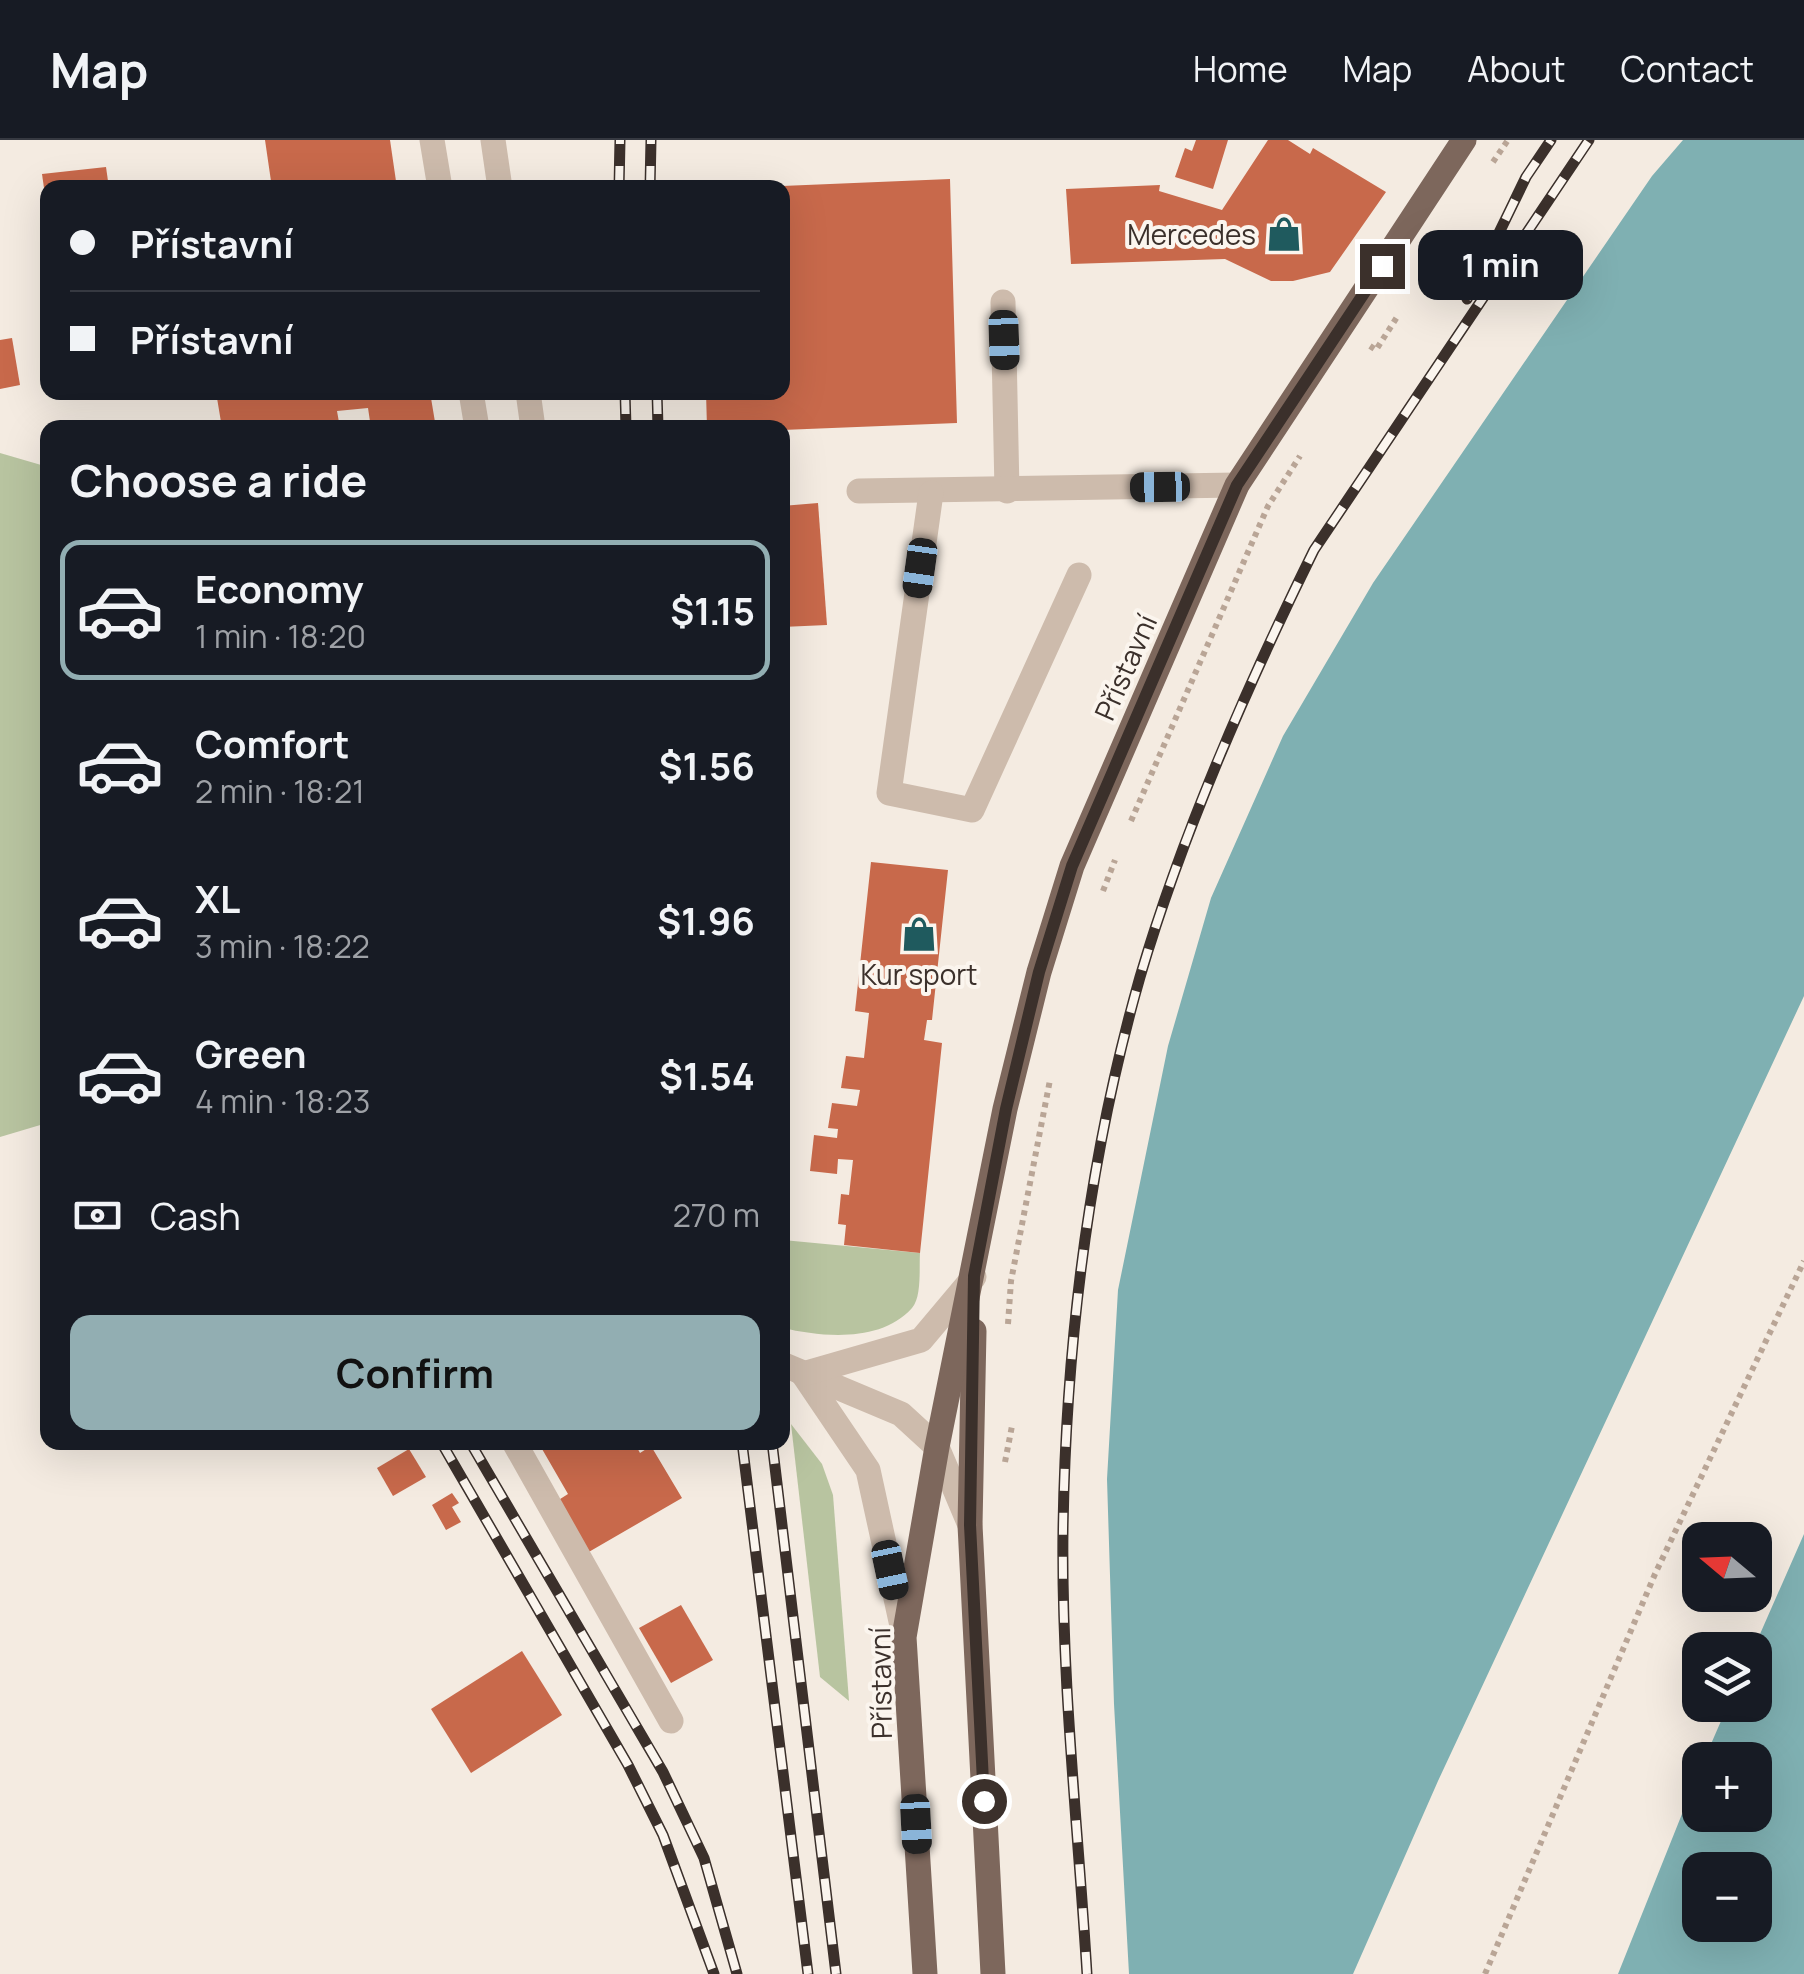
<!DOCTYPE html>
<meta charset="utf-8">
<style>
:root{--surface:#171b24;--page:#242831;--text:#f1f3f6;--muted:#9ea1a6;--line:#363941;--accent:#92aeb2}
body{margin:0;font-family:Manrope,sans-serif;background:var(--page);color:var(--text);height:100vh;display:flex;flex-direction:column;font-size:38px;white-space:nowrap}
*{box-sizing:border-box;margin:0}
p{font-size:32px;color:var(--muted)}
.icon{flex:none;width:55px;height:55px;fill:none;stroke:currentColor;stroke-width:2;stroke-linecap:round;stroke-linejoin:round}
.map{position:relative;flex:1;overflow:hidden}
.side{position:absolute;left:40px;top:280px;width:750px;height:1030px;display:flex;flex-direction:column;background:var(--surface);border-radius:20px;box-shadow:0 10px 40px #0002}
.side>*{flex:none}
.top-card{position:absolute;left:40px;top:40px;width:750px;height:220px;border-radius:20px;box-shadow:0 10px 40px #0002;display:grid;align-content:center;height:220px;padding:0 30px;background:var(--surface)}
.needle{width:65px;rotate:289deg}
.tools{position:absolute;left:1682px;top:1382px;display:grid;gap:20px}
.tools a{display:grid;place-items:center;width:90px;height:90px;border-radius:20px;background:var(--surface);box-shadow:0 10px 40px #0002;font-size:50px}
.end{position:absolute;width:45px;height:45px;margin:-22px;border:12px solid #3b302b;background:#fff;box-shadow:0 0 0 5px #fff}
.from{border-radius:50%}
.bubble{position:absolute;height:70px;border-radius:20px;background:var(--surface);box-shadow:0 10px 40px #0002;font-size:32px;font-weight:700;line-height:70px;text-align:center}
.car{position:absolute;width:30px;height:60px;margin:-30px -15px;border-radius:12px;box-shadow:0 0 8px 2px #0007;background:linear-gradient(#222 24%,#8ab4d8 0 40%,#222 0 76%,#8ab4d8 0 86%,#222 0)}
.top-card b{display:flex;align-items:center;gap:35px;height:95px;font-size:38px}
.top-card b+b{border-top:2px solid var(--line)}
.top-card i{width:25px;height:25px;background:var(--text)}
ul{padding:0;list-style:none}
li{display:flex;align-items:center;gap:30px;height:140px;margin:0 20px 15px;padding:0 10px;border:5px solid transparent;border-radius:20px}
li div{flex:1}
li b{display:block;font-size:38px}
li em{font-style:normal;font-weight:700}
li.selected{border-color:var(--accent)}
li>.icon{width:90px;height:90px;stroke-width:1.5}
h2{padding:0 30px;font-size:45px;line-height:120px}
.pay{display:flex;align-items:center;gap:25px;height:110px;padding:0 30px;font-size:38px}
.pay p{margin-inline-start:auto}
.cta{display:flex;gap:20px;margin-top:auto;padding:20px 30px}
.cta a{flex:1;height:115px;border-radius:20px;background:var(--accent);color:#111;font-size:40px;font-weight:700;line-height:115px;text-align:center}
header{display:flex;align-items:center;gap:60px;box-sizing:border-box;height:140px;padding:0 50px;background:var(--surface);border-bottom:2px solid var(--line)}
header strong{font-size:48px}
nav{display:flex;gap:55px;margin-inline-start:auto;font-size:35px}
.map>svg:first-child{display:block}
</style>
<header>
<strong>Map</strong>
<nav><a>Home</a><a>Map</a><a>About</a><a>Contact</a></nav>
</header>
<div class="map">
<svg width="1804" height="1834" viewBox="0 0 1804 1834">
<rect width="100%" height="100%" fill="#f4ebe1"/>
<g fill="#b8c4a0">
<polygon points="0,313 48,327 47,983 0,997"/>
<path d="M 783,1100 L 920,1113 C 919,1127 922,1157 912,1168 C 881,1203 822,1197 783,1188 Z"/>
<polygon points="791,1284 822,1324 833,1355 849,1561 820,1537"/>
</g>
<g fill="#7fb0b2" fill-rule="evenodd">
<polygon points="1683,0 1804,0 1804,856 1438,1641 1353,1834 1129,1834 1114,1564 1107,1339 1118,1150 1168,906 1211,758 1283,596 1373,443 1652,36"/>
<path d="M 1804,1394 L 1804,1834 L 1618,1834 L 1700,1629 L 1700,1675 L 1755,1675 L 1755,1620 L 1704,1620 L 1728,1565 L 1755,1565 L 1753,1510 ZM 1700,1730 L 1755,1730 L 1755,1785 L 1700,1785 Z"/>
</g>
<g fill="#c8694b">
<polygon points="265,0 390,0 397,48 272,48"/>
<polygon points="1196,0 1228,0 1213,49 1175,37 1185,8 1192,11"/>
<polygon points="1268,0 1288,0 1310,14 1313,8 1386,52 1330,132 1293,141 1271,141 1225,119 1071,124 1066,49 1160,45 1159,51 1222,70"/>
<polygon points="106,27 109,48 44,48 42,34"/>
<polygon points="950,39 957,283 782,290 707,288 706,252 782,252 782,46"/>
<polygon points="12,198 20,245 0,249 0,200"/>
<polygon points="216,252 430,252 436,288 371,288 368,268 337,271 340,288 222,288"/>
<polygon points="818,363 827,485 782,487 782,366"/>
<polygon points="871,722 948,730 932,880 927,880 924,900 942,903 920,1113 844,1105 846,1085 838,1084 841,1054 849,1055 853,1020 838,1019 837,1034 810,1031 814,995 837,998 838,989 828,988 832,963 857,966 860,950 841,948 846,916 864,918 869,873 855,871"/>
<polygon points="538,1302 634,1302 640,1313 651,1306 682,1358 587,1413 557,1361 568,1354"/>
<polygon points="409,1309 426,1337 393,1356 377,1328"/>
<polygon points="452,1353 459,1363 452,1367 461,1382 446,1390 432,1365"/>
<polygon points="681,1465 713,1520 671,1543 639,1488"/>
<polygon points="522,1511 562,1575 471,1633 431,1569"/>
</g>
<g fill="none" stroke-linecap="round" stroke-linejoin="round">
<g stroke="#b9a596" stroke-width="6" stroke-dasharray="5 5" stroke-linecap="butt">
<polyline points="1493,22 1508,0"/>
<polyline points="1370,206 1376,210 1397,177"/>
<polyline points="1131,681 1268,366 1300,316"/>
<polyline points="1103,751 1115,720"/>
<polyline points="1008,1184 1011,1141 1050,940"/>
<polyline points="1005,1322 1012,1286"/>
<polyline points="1485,1834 1655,1434 1804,1121"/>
</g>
<g stroke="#cdbbac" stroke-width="25">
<polyline points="432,0 440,48"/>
<polyline points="493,0 500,48"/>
<polyline points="1003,162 1007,351"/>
<polyline points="471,252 477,288"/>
<polyline points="528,252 533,288"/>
<polyline points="859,351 1237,345"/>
<polyline points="931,353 889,653 972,670 1079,435"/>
<polyline points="782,1224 901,1274 937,1307 970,1385"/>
<polyline points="803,1234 868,1330 904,1495"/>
<polyline points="803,1234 921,1200 974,1137"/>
<polyline points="514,1302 671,1581"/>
</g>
<g stroke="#7d675c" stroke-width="25">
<polyline points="974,1191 970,1385 993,1834"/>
<polyline points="925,1834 904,1497 937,1307 1005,969 1039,832 1072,726 1237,345 1464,0"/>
</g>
<defs>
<g id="rail">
<polyline points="619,48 620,0"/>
<polyline points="650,48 651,0"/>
<polyline points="1467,159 1526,37 1551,0"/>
<polyline points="625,252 626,288"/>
<polyline points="657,252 658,288"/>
<polyline points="441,1302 628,1625 663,1695 714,1834"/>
<polyline points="470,1302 663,1632 704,1718 737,1834"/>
<polyline points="742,1302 808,1834"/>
<polyline points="772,1302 836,1834"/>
<path d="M 1087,1834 C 1078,1686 1061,1537 1063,1389 C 1066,1203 1089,1016 1140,837 C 1182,694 1248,544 1314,410 L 1589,0"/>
</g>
</defs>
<use href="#rail" stroke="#3b302b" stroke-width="11"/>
<use href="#rail" stroke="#fbf5ee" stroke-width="8" stroke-dasharray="22" stroke-linecap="butt"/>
</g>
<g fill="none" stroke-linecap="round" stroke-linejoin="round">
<polyline stroke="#3b302b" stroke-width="12" points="984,1661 970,1385 974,1136 1006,969 1039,832 1072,726 1237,345 1382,126"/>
</g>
<defs>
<symbol id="shop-bare" viewBox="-9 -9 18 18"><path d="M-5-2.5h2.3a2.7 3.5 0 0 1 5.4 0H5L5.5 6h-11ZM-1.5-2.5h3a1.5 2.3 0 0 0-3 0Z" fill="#1f5a5e" stroke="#fbf5ee" stroke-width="2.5" paint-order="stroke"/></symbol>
</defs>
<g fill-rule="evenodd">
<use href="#shop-bare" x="1259" y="69" width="50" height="50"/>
<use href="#shop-bare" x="894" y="769" width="50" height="50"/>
</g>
<g text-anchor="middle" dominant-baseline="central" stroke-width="8" stroke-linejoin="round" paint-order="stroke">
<g font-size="28" fill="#3b302b" stroke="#fbf5ee" text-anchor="end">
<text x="1256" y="94">Mercedes</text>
<text x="919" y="834" text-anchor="middle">Kur sport</text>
</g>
<g font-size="28" fill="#3b302b" stroke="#fbf5ee">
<text transform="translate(1125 527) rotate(-66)">Přístavní</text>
<text transform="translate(880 1543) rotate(-91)">Přístavní</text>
</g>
</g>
</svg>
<div class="tools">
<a><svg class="needle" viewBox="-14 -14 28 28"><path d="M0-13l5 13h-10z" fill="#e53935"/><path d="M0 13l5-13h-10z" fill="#9ea1a6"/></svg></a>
<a><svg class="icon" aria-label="layers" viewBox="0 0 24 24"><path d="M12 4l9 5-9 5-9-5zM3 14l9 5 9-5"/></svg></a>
<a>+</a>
<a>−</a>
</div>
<i class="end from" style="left:984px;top:1661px"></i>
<i class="end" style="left:1382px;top:126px"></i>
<div class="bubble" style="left:1418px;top:90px;width:165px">1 min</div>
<i class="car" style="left:1004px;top:200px;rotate:178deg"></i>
<i class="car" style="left:1160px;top:347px;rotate:269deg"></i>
<i class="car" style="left:920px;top:428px;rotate:188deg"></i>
<i class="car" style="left:890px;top:1430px;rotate:168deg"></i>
<i class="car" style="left:916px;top:1684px;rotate:177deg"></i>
<div class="top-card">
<b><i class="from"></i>Přístavní</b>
<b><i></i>Přístavní</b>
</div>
<section class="side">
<h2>Choose a ride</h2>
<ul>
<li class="selected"><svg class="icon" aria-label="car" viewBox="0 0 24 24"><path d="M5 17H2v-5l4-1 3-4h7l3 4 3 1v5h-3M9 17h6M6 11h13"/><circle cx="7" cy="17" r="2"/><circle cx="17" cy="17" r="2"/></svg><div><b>Economy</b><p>1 min · 18:20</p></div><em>$1.15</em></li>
<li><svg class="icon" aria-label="car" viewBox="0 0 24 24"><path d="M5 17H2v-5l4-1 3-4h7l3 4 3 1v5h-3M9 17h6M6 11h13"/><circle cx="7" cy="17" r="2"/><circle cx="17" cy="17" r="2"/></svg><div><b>Comfort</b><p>2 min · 18:21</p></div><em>$1.56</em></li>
<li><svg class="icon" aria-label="car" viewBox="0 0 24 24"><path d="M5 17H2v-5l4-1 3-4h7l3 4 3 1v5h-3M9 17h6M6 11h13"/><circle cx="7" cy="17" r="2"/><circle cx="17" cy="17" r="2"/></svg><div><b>XL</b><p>3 min · 18:22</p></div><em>$1.96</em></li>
<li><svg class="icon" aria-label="car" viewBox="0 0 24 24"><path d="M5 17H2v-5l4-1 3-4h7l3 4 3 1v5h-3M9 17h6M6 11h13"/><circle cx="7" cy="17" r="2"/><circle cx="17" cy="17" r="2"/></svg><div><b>Green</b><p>4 min · 18:23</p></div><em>$1.54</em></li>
</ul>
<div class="pay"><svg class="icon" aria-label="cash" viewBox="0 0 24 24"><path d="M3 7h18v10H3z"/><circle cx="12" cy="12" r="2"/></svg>Cash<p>270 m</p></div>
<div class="cta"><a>Confirm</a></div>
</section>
</div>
